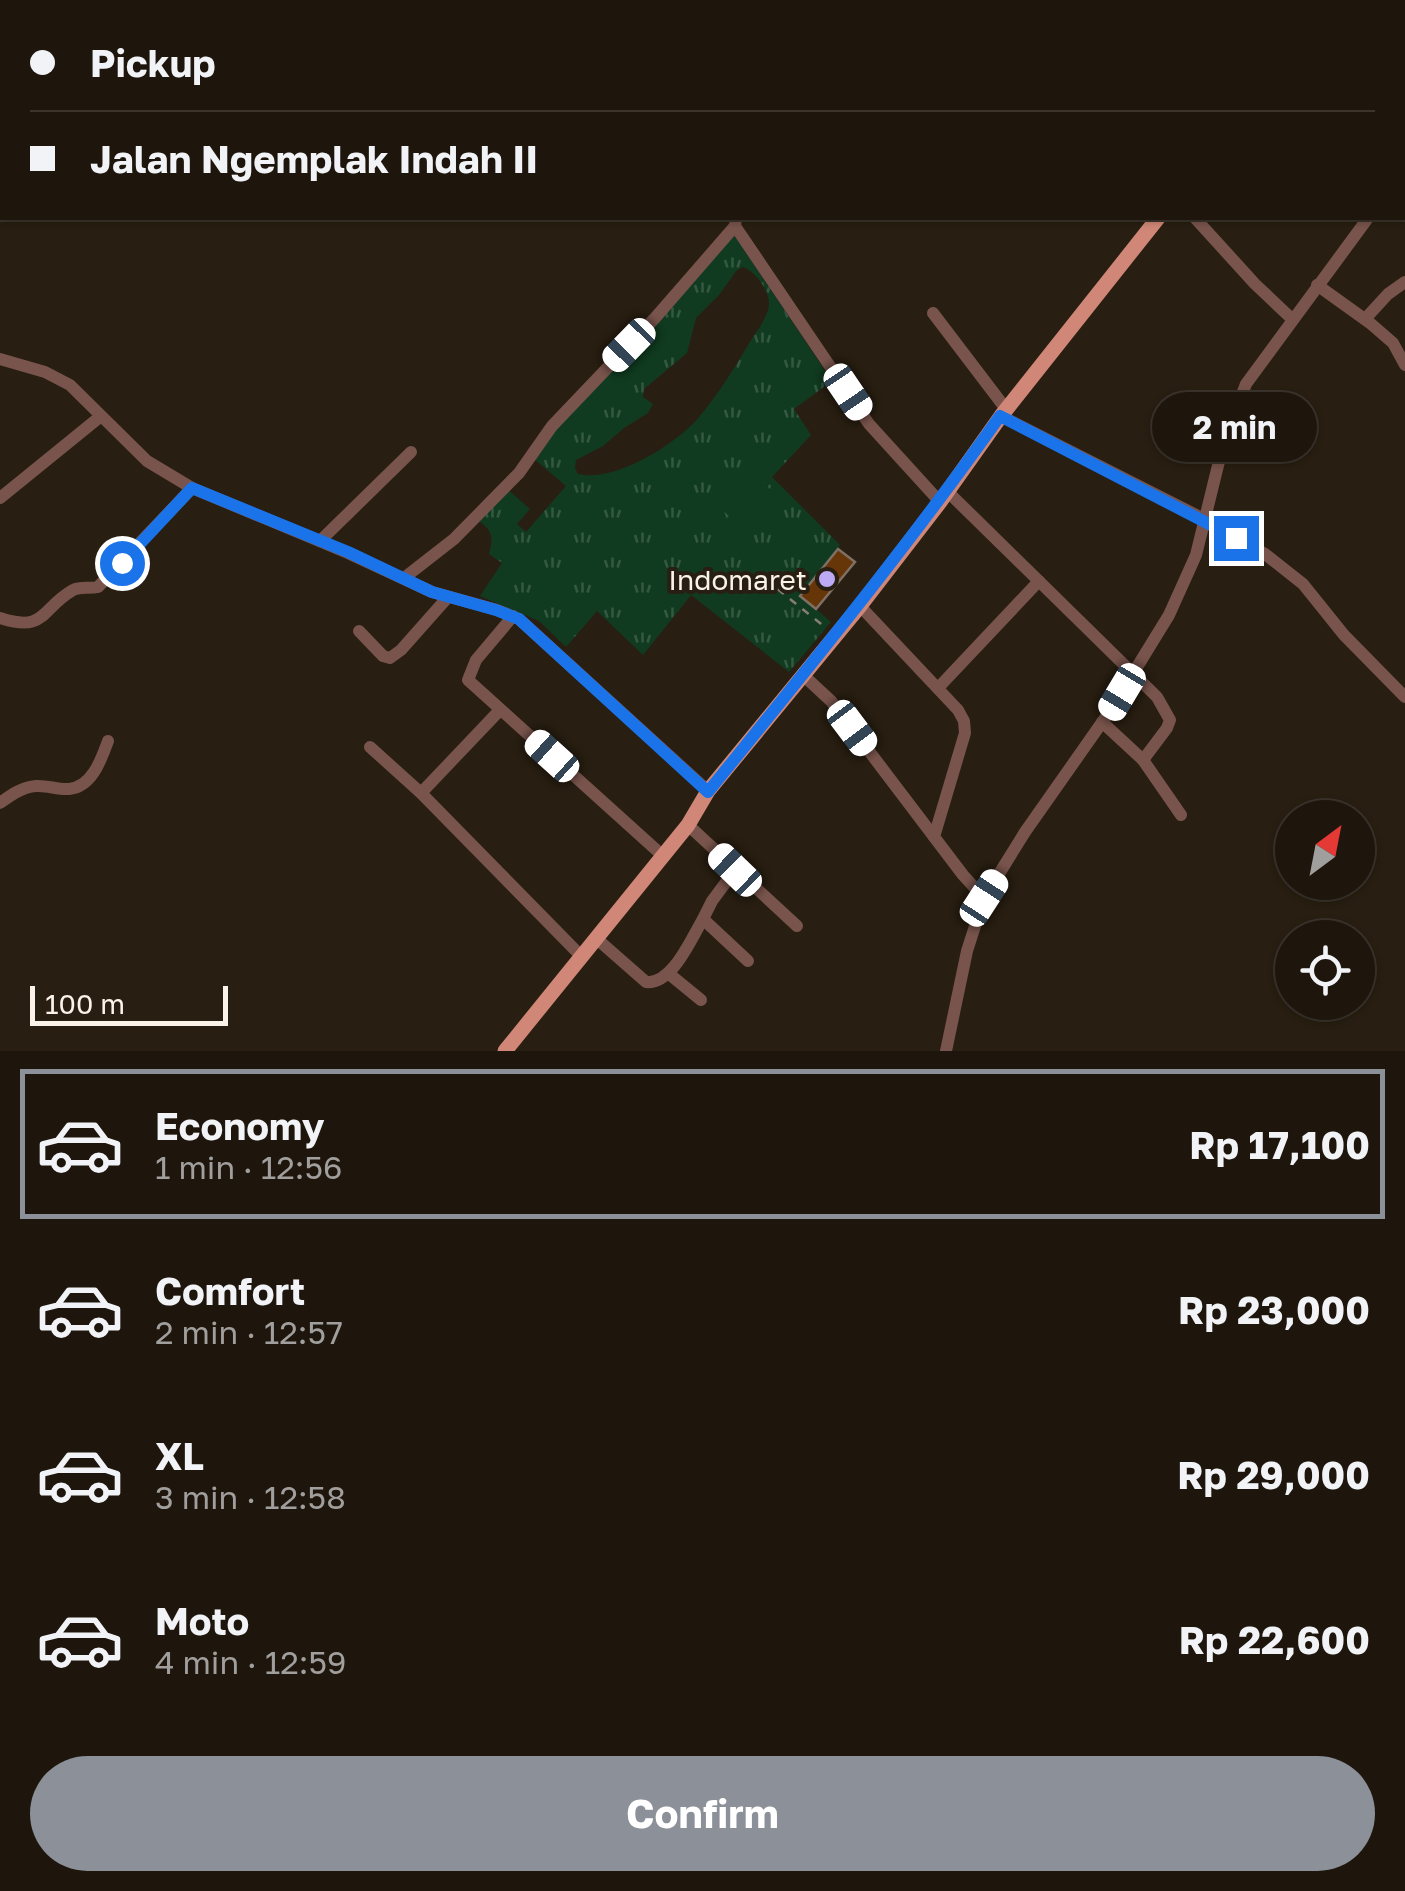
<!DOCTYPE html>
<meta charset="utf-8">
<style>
:root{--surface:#1e160d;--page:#261f16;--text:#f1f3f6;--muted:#a19f9d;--line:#3c352e;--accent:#8c9099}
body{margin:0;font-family:"Golos Text",sans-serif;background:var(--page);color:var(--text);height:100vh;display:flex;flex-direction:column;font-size:38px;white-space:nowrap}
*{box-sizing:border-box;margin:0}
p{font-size:32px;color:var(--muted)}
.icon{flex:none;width:55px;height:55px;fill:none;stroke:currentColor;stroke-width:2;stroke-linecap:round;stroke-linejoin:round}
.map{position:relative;height:1051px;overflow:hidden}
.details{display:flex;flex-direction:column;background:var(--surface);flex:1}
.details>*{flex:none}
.guide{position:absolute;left:0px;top:0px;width:1405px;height:220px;box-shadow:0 2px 8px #0004,0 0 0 2px var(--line);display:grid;align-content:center;height:220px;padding:0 30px;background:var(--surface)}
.needle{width:65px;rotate:32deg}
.tools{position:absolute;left:1275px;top:800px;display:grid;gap:20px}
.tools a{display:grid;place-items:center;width:100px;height:100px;border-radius:50%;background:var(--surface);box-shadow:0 2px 8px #0004,0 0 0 2px var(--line);font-size:50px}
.scale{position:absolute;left:30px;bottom:25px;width:198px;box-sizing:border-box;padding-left:10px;border:5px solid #faf3ea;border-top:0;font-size:28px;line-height:35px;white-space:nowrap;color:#faf3ea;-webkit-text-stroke:8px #281e11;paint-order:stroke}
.end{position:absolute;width:45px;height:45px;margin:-22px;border:12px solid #1a73e8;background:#fff;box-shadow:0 0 0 5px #fff}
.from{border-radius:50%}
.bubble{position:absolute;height:70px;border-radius:35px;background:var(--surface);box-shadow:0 2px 8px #0004,0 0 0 2px var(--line);font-size:32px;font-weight:700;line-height:70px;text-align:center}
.car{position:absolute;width:30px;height:60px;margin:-30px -15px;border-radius:12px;box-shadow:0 0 8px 2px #0007;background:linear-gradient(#fff 24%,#345 0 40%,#fff 0 76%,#345 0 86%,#fff 0)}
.guide b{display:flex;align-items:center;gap:35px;height:95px;font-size:38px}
.guide b+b{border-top:2px solid var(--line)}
.guide i{width:25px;height:25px;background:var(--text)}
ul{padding:18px 0 0;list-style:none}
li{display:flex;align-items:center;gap:30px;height:150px;margin:0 20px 15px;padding:0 10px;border:5px solid transparent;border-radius:0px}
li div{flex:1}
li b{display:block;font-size:38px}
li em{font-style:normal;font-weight:700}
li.on{border-color:var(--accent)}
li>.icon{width:90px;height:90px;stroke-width:1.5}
.button{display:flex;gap:20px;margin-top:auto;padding:20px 30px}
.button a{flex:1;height:115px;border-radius:60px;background:var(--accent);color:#fff;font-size:40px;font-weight:700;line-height:115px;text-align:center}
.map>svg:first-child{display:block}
</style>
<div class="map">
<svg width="1405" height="1051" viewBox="0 0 1405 1051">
<defs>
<pattern id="grass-tufts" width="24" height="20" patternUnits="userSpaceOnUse" patternTransform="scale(2.5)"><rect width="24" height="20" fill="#103b20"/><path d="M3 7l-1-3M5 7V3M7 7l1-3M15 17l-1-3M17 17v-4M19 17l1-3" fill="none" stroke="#345841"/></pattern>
</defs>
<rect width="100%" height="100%" fill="#281e11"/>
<path fill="url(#grass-tufts)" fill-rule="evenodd" d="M 733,234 L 832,381 L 794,409 L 811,435 L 772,477 L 840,545 L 800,595 L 831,622 L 789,672 L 691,595 L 643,655 L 597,611 L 566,647 L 539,621 L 480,596 L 502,563 L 489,554 C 495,533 490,529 474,517 L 506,488 L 530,509 L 517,524 L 526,532 L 566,486 L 533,458 L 554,426 ZM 743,267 C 755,271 769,290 769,303 C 769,317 755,333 748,345 C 734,369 718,394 700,416 C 678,443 615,483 578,474 L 575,468 L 576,460 L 603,446 L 624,428 L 648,413 L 653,404 L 643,397 L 644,389 L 687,353 L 696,318 L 719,295 L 737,270 Z"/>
<polygon fill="#103b20" points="750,470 772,491 740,526 717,505"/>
<polygon fill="#663508" stroke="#7f6f64" stroke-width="2.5" points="838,549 855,562 816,609 800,596"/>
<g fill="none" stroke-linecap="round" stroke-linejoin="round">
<polyline stroke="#877e73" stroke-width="2.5" stroke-dasharray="8 8" stroke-linecap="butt" points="765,579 826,628"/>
<g stroke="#78544c" stroke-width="12">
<polyline points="522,0 524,2"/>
<polyline points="813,0 816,2"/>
<polyline points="419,2 421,0"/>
<polyline points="1402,99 1405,101"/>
<polyline points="1402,173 1405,170"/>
<polyline points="1195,218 1255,284 1292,319"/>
<polyline points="735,226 869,424 940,502"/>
<polyline points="1317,285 1370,323 1393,343 1405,365"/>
<polyline points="933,313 1006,409"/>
<polyline points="1365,319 1388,294 1405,282"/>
<polyline points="0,359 45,372 70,385 147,461 192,488 348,553 432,592 497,610 519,619 708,791"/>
<polyline points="1001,416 1206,520 1265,554 1303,584 1344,635 1405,697"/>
<polyline points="947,491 1157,697 1170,720 1167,728 1143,760"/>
<polyline points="0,498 101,416"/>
<polyline points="320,541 411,452"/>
<polyline points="404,578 454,539 519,473 552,426 655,318 735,226 736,218"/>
<polyline points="860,606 958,710 964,721 965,733 934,837"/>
<polyline points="513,616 476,660 468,680 663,856"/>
<path d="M 0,618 C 46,633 40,609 73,590 C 81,586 89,589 98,587 L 192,488"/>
<polyline points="359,631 383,656 390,658 401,650 448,597"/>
<polyline points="803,675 831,701 963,875 984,898"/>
<polyline points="938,688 1039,581"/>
<polyline points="1102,722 1143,760 1181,815"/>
<polyline points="370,747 421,793 582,957"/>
<polyline points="421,793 500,710"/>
<path d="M 0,803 C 11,795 22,787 36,786 C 47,785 58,790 69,789 C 92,787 101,760 108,741"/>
<polyline points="688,825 797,926"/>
<polyline points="735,870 712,901 703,919 748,961"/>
<path d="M 597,939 L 646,982 C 672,985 691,939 703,919"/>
<polyline points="668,973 701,1000"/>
<polyline points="946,1051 967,951 984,898 1025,832 1110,711 1169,615 1196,555 1224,441 1246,384 1368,218"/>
</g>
<g stroke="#d08777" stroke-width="15">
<polyline points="1328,2 1330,0"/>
<polyline points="505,1051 688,825 708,791 860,606 940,502 1001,416 1158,218"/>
</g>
</g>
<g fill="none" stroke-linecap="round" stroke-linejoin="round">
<path stroke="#1a73e8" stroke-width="12" d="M 122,563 L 192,488 L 348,552 L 432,592 L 496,610 L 519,619 L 708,792 C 808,668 908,546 1000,416 L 1236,538"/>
</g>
<circle fill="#bea9f5" stroke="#281e11" stroke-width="4" cx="827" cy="579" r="10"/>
<g text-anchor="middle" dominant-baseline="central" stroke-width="8" stroke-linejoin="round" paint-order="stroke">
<g font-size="28" fill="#faf3ea" stroke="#281e11" text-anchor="end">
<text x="807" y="579">Indomaret</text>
</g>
</g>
</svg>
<div class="tools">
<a><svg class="needle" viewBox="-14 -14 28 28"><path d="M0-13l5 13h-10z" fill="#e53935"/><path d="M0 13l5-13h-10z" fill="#a19f9d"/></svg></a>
<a><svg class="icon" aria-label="locate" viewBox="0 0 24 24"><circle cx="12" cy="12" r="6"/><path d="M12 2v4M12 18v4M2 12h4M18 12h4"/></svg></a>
</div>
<div class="scale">100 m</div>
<i class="end from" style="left:122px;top:563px"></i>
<i class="end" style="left:1236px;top:538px"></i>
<div class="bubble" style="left:1152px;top:392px;width:165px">2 min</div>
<i class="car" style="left:629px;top:345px;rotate:224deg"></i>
<i class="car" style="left:848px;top:392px;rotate:146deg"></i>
<i class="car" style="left:1122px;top:692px;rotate:211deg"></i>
<i class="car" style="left:852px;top:728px;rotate:143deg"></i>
<i class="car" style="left:552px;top:756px;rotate:312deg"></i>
<i class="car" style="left:735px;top:870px;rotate:314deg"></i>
<i class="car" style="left:984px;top:898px;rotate:33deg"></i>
<div class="guide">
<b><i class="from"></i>Pickup</b>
<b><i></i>Jalan Ngemplak Indah II</b>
</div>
</div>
<section class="details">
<ul>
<li class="on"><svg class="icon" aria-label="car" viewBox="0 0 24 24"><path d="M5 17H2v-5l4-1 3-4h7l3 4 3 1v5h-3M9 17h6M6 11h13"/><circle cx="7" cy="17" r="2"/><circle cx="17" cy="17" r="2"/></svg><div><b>Economy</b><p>1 min · 12:56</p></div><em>Rp 17,100</em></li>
<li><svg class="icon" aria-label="car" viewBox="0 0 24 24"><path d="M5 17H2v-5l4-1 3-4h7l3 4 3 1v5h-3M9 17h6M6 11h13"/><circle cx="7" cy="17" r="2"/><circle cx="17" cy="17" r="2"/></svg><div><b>Comfort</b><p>2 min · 12:57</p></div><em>Rp 23,000</em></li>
<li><svg class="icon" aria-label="car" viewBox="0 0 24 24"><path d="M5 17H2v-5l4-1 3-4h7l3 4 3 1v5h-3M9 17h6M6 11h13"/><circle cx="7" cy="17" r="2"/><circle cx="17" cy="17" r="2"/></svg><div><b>XL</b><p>3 min · 12:58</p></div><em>Rp 29,000</em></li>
<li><svg class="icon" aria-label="car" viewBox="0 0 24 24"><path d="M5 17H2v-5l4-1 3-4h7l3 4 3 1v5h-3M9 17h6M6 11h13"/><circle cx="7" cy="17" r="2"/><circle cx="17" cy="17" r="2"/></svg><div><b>Moto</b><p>4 min · 12:59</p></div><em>Rp 22,600</em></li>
</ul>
<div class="button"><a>Confirm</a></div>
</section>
